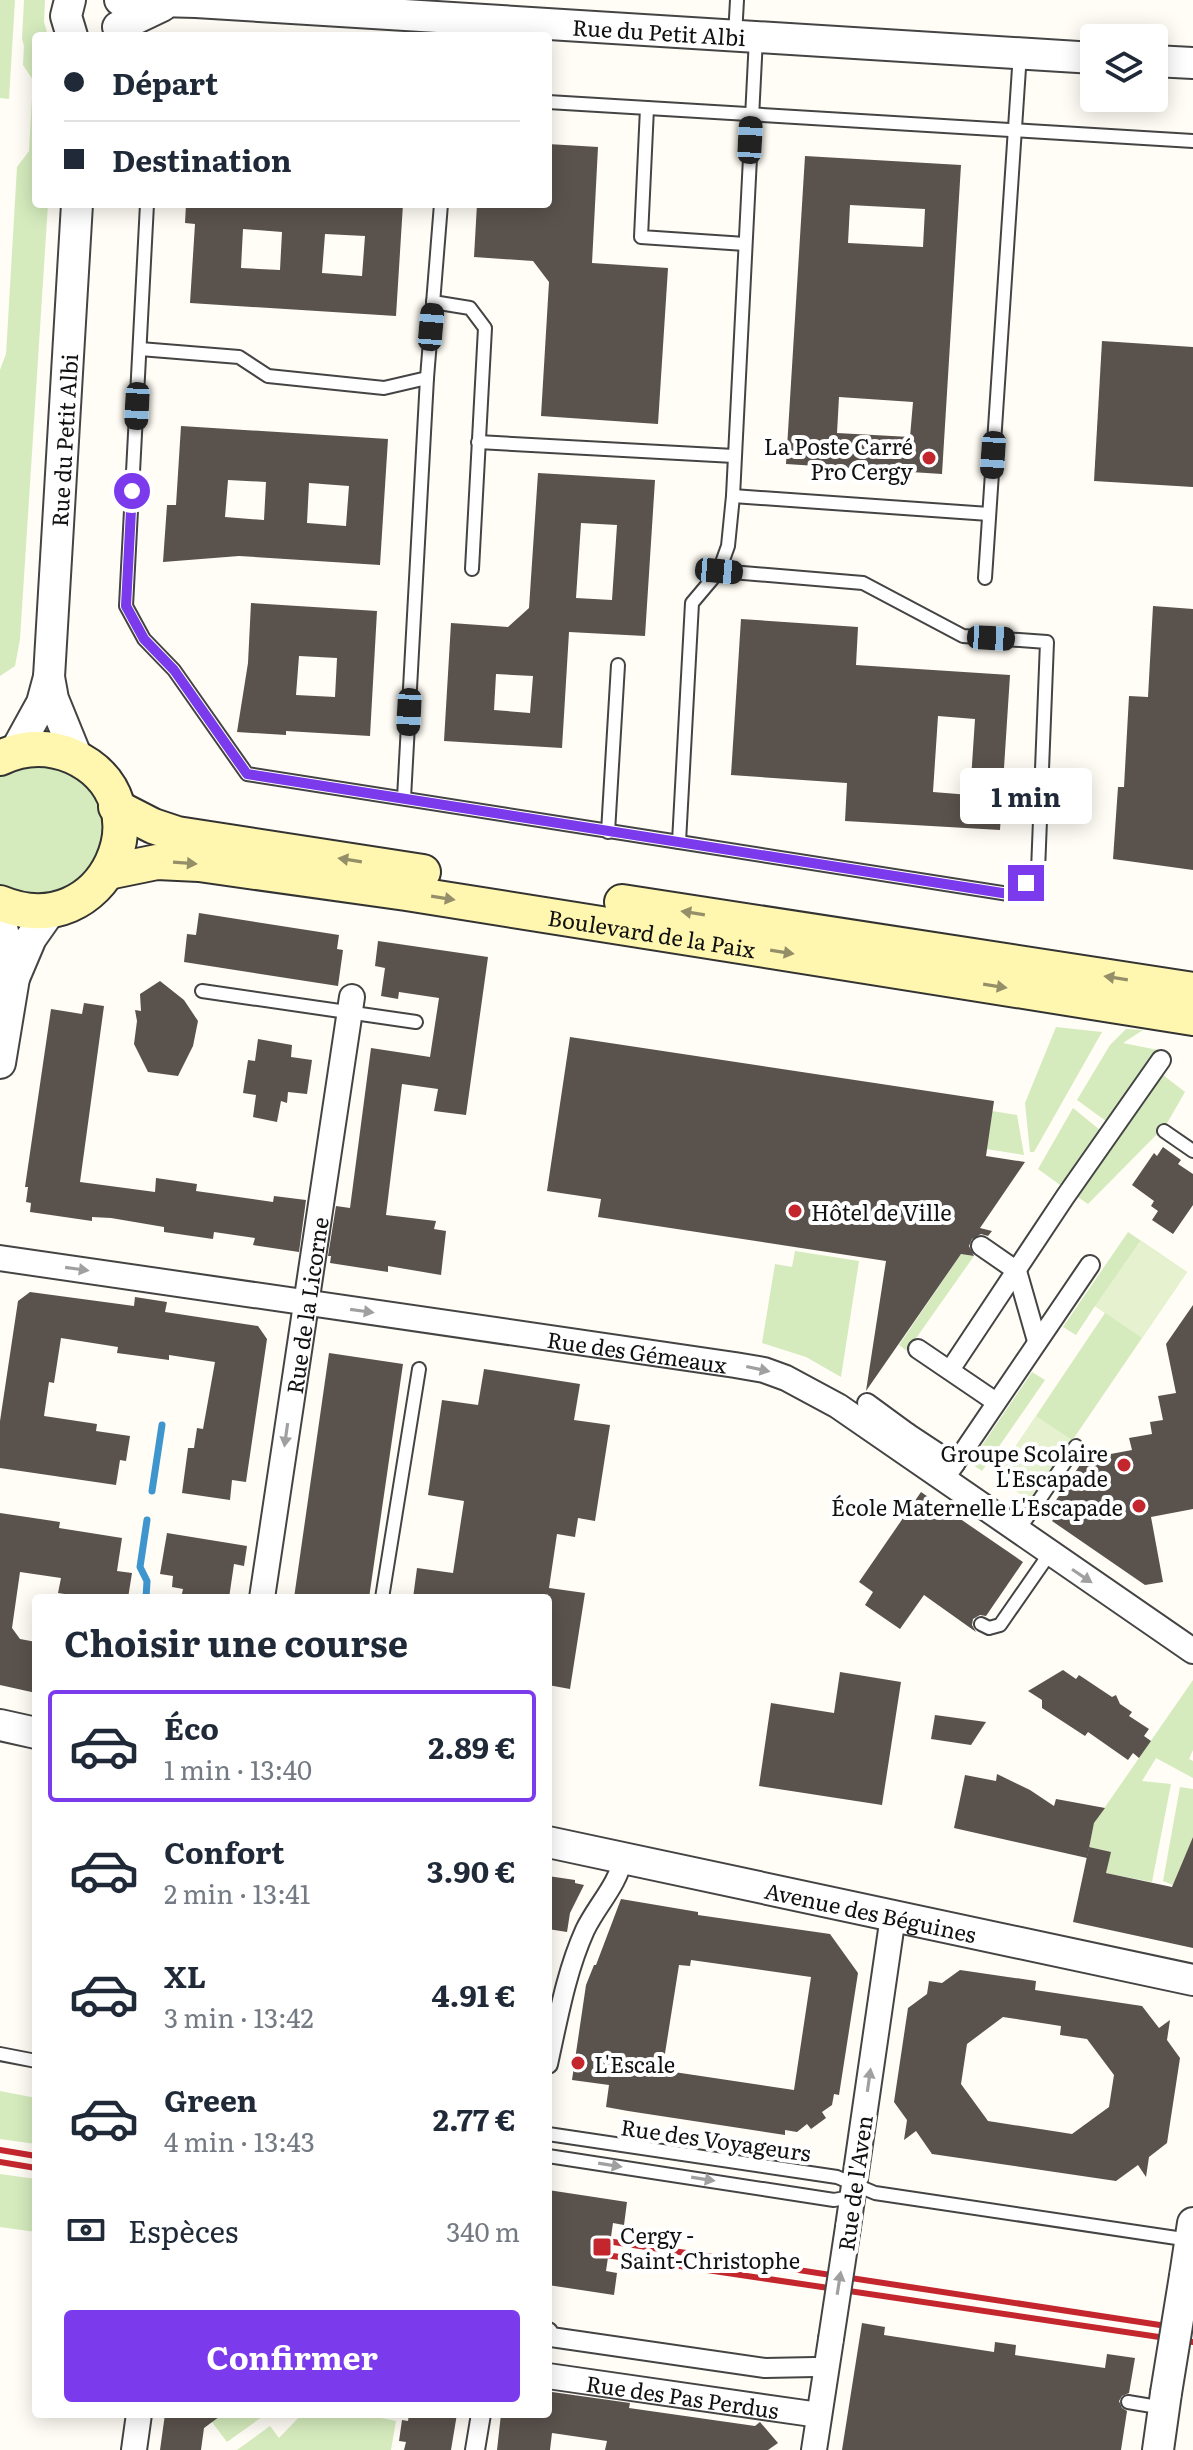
<!DOCTYPE html>
<html lang="fr">
<meta charset="utf-8">
<style>
:root{--surface:#fff;--page:#f6f6f7;--text:#1f2937;--muted:#747a83;--line:#e0e1e3;--accent:#7c3aed}
body{margin:0;font-family:Literata,serif;background:var(--page);color:var(--text);height:100vh;display:flex;flex-direction:column;font-size:30px;white-space:nowrap}
*{box-sizing:border-box;margin:0}
p{font-size:26px;color:var(--muted)}
.icon{flex:none;width:44px;height:44px;fill:none;stroke:currentColor;stroke-width:2;stroke-linecap:round;stroke-linejoin:round}
.map{position:relative;flex:1;overflow:hidden}
.details{position:absolute;left:32px;top:1594px;width:520px;height:824px;display:flex;flex-direction:column;background:var(--surface);border-radius:8px;box-shadow:0 4px 20px #0003}
.details>*{flex:none}
.hud{position:absolute;left:32px;top:32px;width:520px;height:176px;border-radius:8px;box-shadow:0 4px 20px #0003;display:grid;align-content:center;height:176px;padding:0 32px;background:var(--surface)}
.controls{position:absolute;left:1080px;top:24px;display:grid;gap:16px}
.controls a{display:grid;place-items:center;width:88px;height:88px;border-radius:8px;background:var(--surface);box-shadow:0 4px 20px #0003;font-size:40px}
.end{position:absolute;width:36px;height:36px;margin:-18px;border:10px solid #7c3aed;background:#fff;box-shadow:0 0 0 4px #fff}
.from{border-radius:50%}
.bubble{position:absolute;height:56px;border-radius:8px;background:var(--surface);box-shadow:0 4px 20px #0003;font-size:26px;font-weight:700;line-height:56px;text-align:center}
.car{position:absolute;width:24px;height:48px;margin:-24px -12px;border-radius:10px;box-shadow:0 0 6px 2px #0007;background:linear-gradient(#222 24%,#8ab4d8 0 40%,#222 0 76%,#8ab4d8 0 86%,#222 0)}
.hud b{display:flex;align-items:center;gap:28px;height:76px;font-size:30px}
.hud b+b{border-top:2px solid var(--line)}
.hud i{width:20px;height:20px;background:var(--text)}
ul{padding:0;list-style:none}
li{display:flex;align-items:center;gap:24px;height:112px;margin:0 16px 12px;padding:0 16px;border:4px solid transparent;border-radius:8px}
li div{flex:1}
li b{display:block;font-size:30px}
li em{font-style:normal;font-weight:700}
li.selected{border-color:var(--accent)}
li>.icon{width:72px;height:72px;stroke-width:1.5}
h2{padding:0 32px;font-size:36px;line-height:96px}
.pay{display:flex;align-items:center;gap:20px;height:88px;padding:0 32px;font-size:30px}
.pay p{margin-inline-start:auto}
.button{display:flex;gap:16px;margin-top:auto;padding:16px 32px}
.button a{flex:1;height:92px;border-radius:8px;background:var(--accent);color:#fff;font-size:32px;font-weight:700;line-height:92px;text-align:center}
.map>svg:first-child{display:block}
</style>
<div class="map">
<svg width="1193" height="2450" viewBox="0 0 1193 2450">
<rect width="100%" height="100%" fill="#fffdf5"/>
<g fill="#d5ebbd">
<polygon points="0,0 15,0 9,99 0,98"/>
<polygon points="24,0 45,0 44,22 48,36 36,36 36,204 48,204 20,639 15,666 0,676 0,370 6,354 7,338 17,167 29,151 33,80 23,65 24,46 22,39"/>
<polygon points="20,762 65,765 99,795 107,840 86,880 45,899 0,888 0,772"/>
<polygon points="1056,1027 1102,1032 1034,1152 1030,1152 1025,1103"/>
<polygon points="1126,1029 1143,1030 1123,1043 1158,1050 1106,1121 1077,1100 1110,1045"/>
<polygon points="1163,1075 1185,1092 1166,1125 1088,1204 1075,1195"/>
<polygon points="1073,1108 1100,1130 1063,1187 1038,1169"/>
<polygon points="992,1111 1017,1115 1024,1155 986,1149"/>
<polygon points="1128,1232 1187,1272 1031,1501 995,1477 1105,1313 1095,1306 1076,1335 1063,1327"/>
<polygon points="795,1251 859,1261 841,1377 806,1357 762,1343 775,1264 792,1267"/>
<polygon points="961,1254 974,1256 907,1351 899,1345"/>
<polygon points="1032,1372 1045,1380 982,1471 970,1463"/>
<polygon points="1193,1680 1193,1750 1189,1759 1193,1761 1193,1778 1156,1758 1142,1781 1171,1784 1152,1882 1106,1873 1110,1852 1089,1847 1094,1823"/>
<polygon points="1180,1787 1193,1789 1193,1837 1173,1885 1163,1881"/>
<polygon points="0,2091 36,2098 36,2144 0,2139"/>
<polygon points="0,2174 36,2179 36,2232 0,2227"/>
<polygon points="206,2414 266,2414 227,2442"/>
<polygon points="302,2414 362,2414 396,2421 391,2450 237,2450 270,2426 279,2438"/>
</g>
<g fill="#e6f2cf">
<polygon points="1140,1241 1187,1272 1142,1338 1095,1306"/>
<polygon points="1036,1416 1072,1440 1031,1501 995,1477"/>
</g>
<g fill="none" stroke-linecap="round" stroke-linejoin="round">
<g stroke="#3f96cf" stroke-width="7">
<polyline points="152,1491 162,1425"/>
<polyline points="146,1598 147,1581 140,1567 147,1520"/>
</g>
</g>
<g fill="#5a524d" fill-rule="evenodd">
<polygon points="548,144 598,147 592,263 668,268 658,424 541,416 549,282 533,261 474,257 477,204 548,204"/>
<path d="M 805,156 L 961,165 L 942,474 L 786,464 ZM 850,205 L 925,209 L 923,247 L 848,243 ZM 839,397 L 913,402 L 910,437 L 837,433 Z"/>
<path d="M 186,204 L 403,204 L 396,316 L 190,303 L 195,224 L 185,223 ZM 243,229 L 282,232 L 280,270 L 241,268 ZM 325,234 L 365,236 L 362,276 L 322,273 Z"/>
<polygon points="1102,341 1193,347 1193,487 1094,481"/>
<path d="M 181,426 L 388,439 L 380,565 L 239,556 L 163,562 L 167,505 L 176,505 ZM 228,480 L 266,482 L 264,520 L 225,517 ZM 309,483 L 349,486 L 346,526 L 307,523 Z"/>
<path d="M 538,473 L 655,480 L 645,636 L 569,632 L 562,748 L 444,741 L 451,623 L 508,627 L 529,608 ZM 581,523 L 617,525 L 612,600 L 576,598 ZM 496,674 L 533,676 L 530,713 L 494,710 Z"/>
<path d="M 251,603 L 377,611 L 370,736 L 286,731 L 286,735 L 237,732 L 248,663 ZM 299,656 L 337,658 L 335,697 L 296,695 Z"/>
<polygon points="1153,606 1193,609 1193,870 1113,859 1118,787 1124,787 1129,696 1148,697"/>
<path d="M 741,619 L 858,627 L 856,665 L 1010,675 L 1000,830 L 845,821 L 847,783 L 731,775 ZM 938,716 L 975,719 L 970,795 L 933,792 Z"/>
<polygon points="199,913 339,935 337,949 343,950 338,986 184,962 187,934 196,935"/>
<polygon points="378,941 488,957 466,1115 434,1111 438,1089 402,1084 386,1215 436,1221 434,1229 446,1231 441,1275 388,1266 388,1272 330,1263 331,1256 328,1256 336,1206 350,1208 371,1048 430,1057 439,998 399,992 398,999 381,996 385,968 375,966"/>
<polygon points="160,981 184,1000 198,1021 193,1046 178,1076 148,1072 134,1044 137,1021 135,1010 141,1011 140,994"/>
<polygon points="84,1003 104,1006 80,1182 155,1192 156,1178 197,1184 196,1191 273,1202 274,1196 306,1200 299,1252 253,1245 255,1238 214,1232 213,1239 164,1232 164,1227 111,1218 92,1217 92,1221 30,1212 31,1203 26,1202 28,1187 25,1187 51,1009 82,1014"/>
<polygon points="570,1037 994,1101 986,1156 1025,1162 980,1228 992,1231 988,1236 981,1234 972,1239 969,1246 974,1256 961,1254 866,1391 886,1261 598,1217 601,1199 547,1191"/>
<polygon points="258,1039 292,1045 291,1057 312,1060 307,1094 288,1092 287,1103 281,1101 277,1122 253,1117 256,1095 243,1093 248,1060 255,1061"/>
<polygon points="1163,1147 1181,1160 1178,1164 1193,1174 1193,1205 1173,1234 1152,1220 1158,1211 1151,1206 1154,1201 1132,1185 1154,1153 1157,1156"/>
<polygon points="30,1292 134,1306 135,1297 167,1302 165,1312 258,1326 267,1339 246,1482 232,1480 230,1500 182,1493 188,1448 194,1448 197,1428 203,1429 215,1362 169,1355 169,1360 117,1353 118,1347 61,1338 54,1383 49,1382 44,1416 97,1424 96,1431 130,1436 126,1461 120,1460 116,1485 0,1468 0,1421 18,1301"/>
<polygon points="1193,1305 1193,1509 1151,1517 1163,1582 1145,1585 1052,1521 1057,1515 1050,1509 1084,1459 1132,1450 1129,1438 1152,1434 1150,1422 1163,1420 1158,1396 1176,1393 1166,1344"/>
<polygon points="329,1353 403,1364 369,1598 294,1598"/>
<polygon points="484,1369 580,1384 574,1420 610,1425 595,1521 578,1518 575,1537 557,1534 549,1588 585,1593 570,1689 548,1685 548,1593 547,1598 413,1598 417,1568 453,1573 464,1501 428,1495 442,1400 478,1405"/>
<polygon points="921,1492 1023,1562 986,1616 980,1615 973,1619 972,1625 976,1632 924,1595 900,1629 865,1605 873,1592 859,1582"/>
<polygon points="0,1513 60,1522 59,1528 122,1538 117,1571 132,1573 128,1598 91,1598 58,1593 61,1578 20,1572 12,1628 20,1639 36,1642 36,1693 0,1685"/>
<polygon points="167,1533 247,1546 244,1566 234,1564 229,1598 181,1598 183,1589 172,1587 173,1576 160,1574"/>
<polygon points="1063,1670 1076,1679 1079,1675 1112,1697 1116,1695 1120,1704 1132,1712 1129,1716 1149,1729 1144,1736 1151,1741 1139,1758 1133,1753 1128,1760 1088,1732 1085,1736 1042,1708 1042,1700 1028,1691"/>
<polygon points="840,1672 901,1682 882,1805 759,1786 771,1703 834,1713"/>
<polygon points="935,1715 986,1722 971,1745 931,1739"/>
<polygon points="997,1774 1030,1790 1054,1806 1056,1799 1105,1808 1094,1823 1087,1858 954,1828 965,1775 996,1781"/>
<polygon points="1193,1837 1193,1948 1073,1922 1089,1847 1111,1852 1106,1873 1172,1887"/>
<polygon points="548,1876 575,1880 575,1883 584,1885 570,1913 567,1932 548,1929"/>
<path d="M 621,1899 L 698,1912 L 698,1915 L 830,1934 L 858,1973 L 839,2095 L 834,2094 L 832,2105 L 822,2112 L 826,2118 L 811,2129 L 807,2124 L 797,2132 L 785,2130 L 785,2135 L 628,2111 L 606,2107 L 609,2085 L 572,2080 L 586,1985 L 594,1965 L 596,1965 ZM 691,1960 L 811,1977 L 794,2090 L 674,2072 L 675,2067 L 663,2066 L 679,1965 L 690,1966 Z"/>
<path d="M 960,1970 L 1036,1981 L 1035,1990 L 1142,2006 L 1159,2028 L 1170,2020 L 1167,2040 L 1180,2058 L 1167,2143 L 1149,2157 L 1146,2177 L 1138,2165 L 1116,2181 L 932,2154 L 916,2131 L 904,2140 L 907,2120 L 894,2102 L 908,2008 L 927,1994 L 929,1981 L 942,1983 ZM 1003,2017 L 1061,2026 L 1060,2035 L 1087,2039 L 1114,2075 L 1109,2107 L 1072,2134 L 988,2121 L 961,2084 L 967,2044 Z"/>
<polygon points="548,2190 627,2202 624,2225 613,2223 606,2271 617,2273 614,2295 548,2285"/>
<polygon points="862,2323 885,2327 884,2335 994,2352 995,2342 1016,2345 1015,2355 1105,2368 1107,2354 1135,2358 1129,2393 1122,2396 1119,2401 1122,2408 1127,2411 1121,2450 842,2450"/>
<polygon points="552,2392 630,2403 629,2408 755,2426 760,2422 778,2443 768,2450 605,2450 607,2441 552,2433 550,2450 497,2450 501,2414 548,2414"/>
<polygon points="165,2414 223,2414 204,2428 201,2450 160,2450"/>
<polygon points="409,2414 457,2414 451,2450 404,2450 406,2442 399,2441 402,2420 408,2421"/>
</g>
<g fill="none" stroke-linecap="round" stroke-linejoin="round">
<defs>
<g id="service">
<polyline points="735,36 737,0"/>
<polyline points="548,102 1193,141"/>
<polyline points="647,108 641,237 745,244"/>
<polyline points="147,204 126,606 144,639 174,670 247,774 679,842 692,603 719,571 728,546 733,496 756,38"/>
<polyline points="433,302 470,308 485,328 472,569"/>
<polyline points="140,349 239,357 268,376 384,388 427,378 441,204"/>
<polyline points="478,442 734,456"/>
<polyline points="733,496 989,514"/>
<polyline points="985,578 1020,53"/>
<polyline points="404,798 427,378"/>
<polyline points="608,832 618,665"/>
<polyline points="679,842 1015,895 1038,871 1047,642 963,636 863,583 719,571"/>
<polyline points="202,991 416,1022"/>
<polyline points="1164,1131 1193,1151"/>
<polyline points="1018,1531 1076,1446"/>
<polyline points="382,1598 419,1369"/>
<polyline points="981,1624 989,1628 1000,1625 1050,1553"/>
<polyline points="0,2054 36,2061"/>
<polyline points="548,2134 837,2177 875,2193 1190,2240"/>
<polyline points="548,2156 834,2200 856,2196"/>
<polyline points="1128,2402 1164,2408"/>
</g>
<g id="pedestrian">
<polyline points="981,1246 1017,1271 1037,1341"/>
<polyline points="918,1349 996,1402"/>
<polyline points="950,1370 1065,1197 1161,1060"/>
<polyline points="867,1403 908,1433 897,1447"/>
<polyline points="908,1433 955,1464"/>
<polyline points="944,1480 1090,1265"/>
<path d="M 548,2064 C 558,2019 566,1972 585,1930 C 597,1905 618,1885 623,1858"/>
<polyline points="548,2332 551,2337 765,2368 815,2367"/>
<polyline points="475,2450 481,2414"/>
</g>
<g id="minor">
<path id="s1" d="M 0,1258 L 735,1365 L 764,1370 L 786,1378 L 838,1406 L 1193,1651"/>
<path id="s2" d="M 262,1598 L 352,997"/>
<polyline points="848,2227 893,1916"/>
<path id="s3" d="M 548,2376 L 819,2415"/>
<polyline points="134,2450 139,2414"/>
<polyline points="814,2450 831,2339"/>
</g>
<g id="tertiary">
<polyline points="70,0 66,16 72,36"/>
<path id="s4" d="M 120,0 L 196,2 L 1094,58"/>
<polyline points="118,27 162,6"/>
<polyline points="1154,61 1193,63"/>
<polyline points="49,677 53,699 77,758"/>
<path id="s5" d="M 15,752 L 42,703 L 49,677 L 77,204"/>
<polyline points="0,919 14,978"/>
<polyline points="0,1063 14,978 31,938 50,911"/>
<polyline points="0,1725 36,1733"/>
<path id="s6" d="M 548,1842 L 1193,1980"/>
<polyline points="1185,2276 1193,2223"/>
<polyline points="1158,2450 1166,2393"/>
</g>
<g id="secondary">
<path d="M 0,758 C 23,747 48,746 72,756 C 170,800 105,947 0,903"/>
<polyline points="116,807 153,826 177,834 423,872"/>
<path id="s7" d="M 108,872 L 157,862 L 199,864 L 406,893 L 1193,1018"/>
<polyline points="622,902 1193,990"/>
</g>
</defs>
<use href="#service" stroke="#444" stroke-width="16"/>
<use href="#pedestrian" stroke="#444" stroke-width="22"/>
<use href="#minor" stroke="#444" stroke-width="28"/>
<use href="#tertiary" stroke="#444" stroke-width="34"/>
<use href="#secondary" stroke="#333" stroke-width="38"/>
<use href="#service" stroke="#fff" stroke-width="12"/>
<use href="#pedestrian" stroke="#fff" stroke-width="18"/>
<use href="#minor" stroke="#fff" stroke-width="24"/>
<use href="#tertiary" stroke="#fff" stroke-width="30"/>
<use href="#secondary" stroke="#fff6b0" stroke-width="34"/>
<g stroke="#c4262e" stroke-width="6">
<polyline points="0,2150 36,2156"/>
<polyline points="0,2162 36,2168"/>
<polyline points="607,2241 1193,2330"/>
<polyline points="606,2255 1193,2342"/>
</g>
<defs>
<polyline id="minor-bridge" points="831,2339 848,2227"/>
<polyline id="tertiary-bridge" points="1166,2393 1185,2276"/>
</defs>
<use href="#minor-bridge" stroke="#444" stroke-width="28" stroke-linecap="butt"/>
<use href="#tertiary-bridge" stroke="#444" stroke-width="34" stroke-linecap="butt"/>
<use href="#minor-bridge" stroke="#fff" stroke-width="24"/>
<use href="#tertiary-bridge" stroke="#fff" stroke-width="30"/>
</g>
<defs><path id="oneway-solid" d="M-6-.8H1V-3.2L6.5 0L1 3.2V.8H-6Z" transform="scale(2)"/></defs>
<g fill="#948f68">
<use href="#oneway-solid" transform="translate(350 860) rotate(-171)"/>
<use href="#oneway-solid" transform="translate(185 863) rotate(4)"/>
<use href="#oneway-solid" transform="translate(443 898) rotate(9)"/>
<use href="#oneway-solid" transform="translate(693 913) rotate(-171)"/>
<use href="#oneway-solid" transform="translate(782 952) rotate(9)"/>
<use href="#oneway-solid" transform="translate(1116 978) rotate(-171)"/>
<use href="#oneway-solid" transform="translate(995 986) rotate(9)"/>
</g>
<g fill="#a0a0a0">
<use href="#oneway-solid" transform="translate(77 1269) rotate(8)"/>
<use href="#oneway-solid" transform="translate(362 1311) rotate(8)"/>
<use href="#oneway-solid" transform="translate(758 1369) rotate(12)"/>
<use href="#oneway-solid" transform="translate(286 1435) rotate(98)"/>
<use href="#oneway-solid" transform="translate(1082 1576) rotate(34)"/>
<use href="#oneway-solid" transform="translate(869 2080) rotate(-82)"/>
<use href="#oneway-solid" transform="translate(610 2165) rotate(9)"/>
<use href="#oneway-solid" transform="translate(703 2179) rotate(9)"/>
<use href="#oneway-solid" transform="translate(839 2283) rotate(-81)"/>
</g>
<g fill="none" stroke-linecap="round" stroke-linejoin="round">
<polyline stroke="#7c3aed" stroke-width="10" points="132,491 126,606 144,639 174,670 247,774 1015,895 1026,883"/>
</g>
<g fill="#c4262e" stroke="#fff" stroke-width="3">
<circle cx="929" cy="458" r="8"/>
<circle cx="795" cy="1211" r="8"/>
<circle cx="1124" cy="1465" r="8"/>
<circle cx="1139" cy="1506" r="8"/>
<circle cx="578" cy="2063" r="8"/>
<rect x="592" y="2237" width="20" height="20" rx="4"/>
</g>
<g text-anchor="middle" dominant-baseline="central" stroke-width="8" stroke-linejoin="round" paint-order="stroke">
<g font-size="22" fill="#111" stroke="#fff">
<text stroke="none"><textPath href="#s4" startOffset="540">Rue du Petit Albi</textPath></text>
<text stroke="none"><textPath href="#s5" startOffset="320">Rue du Petit Albi</textPath></text>
<text stroke="none"><textPath href="#s7" startOffset="550">Boulevard de la Paix</textPath></text>
<text stroke="none"><textPath href="#s2" startOffset="296">Rue de la Licorne</textPath></text>
<text stroke="none"><textPath href="#s1" startOffset="644">Rue des Gémeaux</textPath></text>
<text stroke="none"><textPath href="#s6" startOffset="330">Avenue des Béguines</textPath></text>
<text transform="translate(716 2139) rotate(8)">Rue des Voyageurs</text>
<text transform="translate(854 2183) rotate(-82)">Rue de l'Aven</text>
<text stroke="none"><textPath href="#s3" startOffset="136">Rue des Pas Perdus</textPath></text>
</g>
<g font-size="22" fill="#111" stroke="#fff" text-anchor="end">
<text x="913" y="445">La Poste Carré<tspan x="913" dy="25">Pro Cergy</tspan></text>
<text x="811" y="1211" text-anchor="start">Hôtel de Ville</text>
<text x="1108" y="1452">Groupe Scolaire<tspan x="1108" dy="25">L'Escapade</tspan></text>
<text x="1123" y="1506">École Maternelle L'Escapade</text>
<text x="594" y="2063" text-anchor="start">L'Escale</text>
<text x="620" y="2234" text-anchor="start">Cergy -<tspan x="620" dy="25">Saint-Christophe</tspan></text>
</g>
</g>
</svg>
<div class="controls">
<a><svg class="icon" aria-label="layers" viewBox="0 0 24 24"><path d="M12 4l9 5-9 5-9-5zM3 14l9 5 9-5"/></svg></a>
</div>
<i class="end from" style="left:132px;top:491px"></i>
<i class="end" style="left:1026px;top:883px"></i>
<div class="bubble" style="left:960px;top:768px;width:132px">1 min</div>
<i class="car" style="left:750px;top:140px;rotate:3deg"></i>
<i class="car" style="left:431px;top:327px;rotate:5deg"></i>
<i class="car" style="left:137px;top:406px;rotate:183deg"></i>
<i class="car" style="left:993px;top:455px;rotate:184deg"></i>
<i class="car" style="left:719px;top:571px;rotate:95deg"></i>
<i class="car" style="left:991px;top:638px;rotate:93deg"></i>
<i class="car" style="left:409px;top:712px;rotate:183deg"></i>
<div class="hud">
<b><i class="from"></i>Départ</b>
<b><i></i>Destination</b>
</div>
<section class="details">
<h2>Choisir une course</h2>
<ul>
<li class="selected"><svg class="icon" aria-label="car" viewBox="0 0 24 24"><path d="M5 17H2v-5l4-1 3-4h7l3 4 3 1v5h-3M9 17h6M6 11h13"/><circle cx="7" cy="17" r="2"/><circle cx="17" cy="17" r="2"/></svg><div><b>Éco</b><p>1 min · 13:40</p></div><em>2.89 €</em></li>
<li><svg class="icon" aria-label="car" viewBox="0 0 24 24"><path d="M5 17H2v-5l4-1 3-4h7l3 4 3 1v5h-3M9 17h6M6 11h13"/><circle cx="7" cy="17" r="2"/><circle cx="17" cy="17" r="2"/></svg><div><b>Confort</b><p>2 min · 13:41</p></div><em>3.90 €</em></li>
<li><svg class="icon" aria-label="car" viewBox="0 0 24 24"><path d="M5 17H2v-5l4-1 3-4h7l3 4 3 1v5h-3M9 17h6M6 11h13"/><circle cx="7" cy="17" r="2"/><circle cx="17" cy="17" r="2"/></svg><div><b>XL</b><p>3 min · 13:42</p></div><em>4.91 €</em></li>
<li><svg class="icon" aria-label="car" viewBox="0 0 24 24"><path d="M5 17H2v-5l4-1 3-4h7l3 4 3 1v5h-3M9 17h6M6 11h13"/><circle cx="7" cy="17" r="2"/><circle cx="17" cy="17" r="2"/></svg><div><b>Green</b><p>4 min · 13:43</p></div><em>2.77 €</em></li>
</ul>
<div class="pay"><svg class="icon" aria-label="cash" viewBox="0 0 24 24"><path d="M3 7h18v10H3z"/><circle cx="12" cy="12" r="2"/></svg>Espèces<p>340 m</p></div>
<div class="button"><a>Confirmer</a></div>
</section>
</div>
